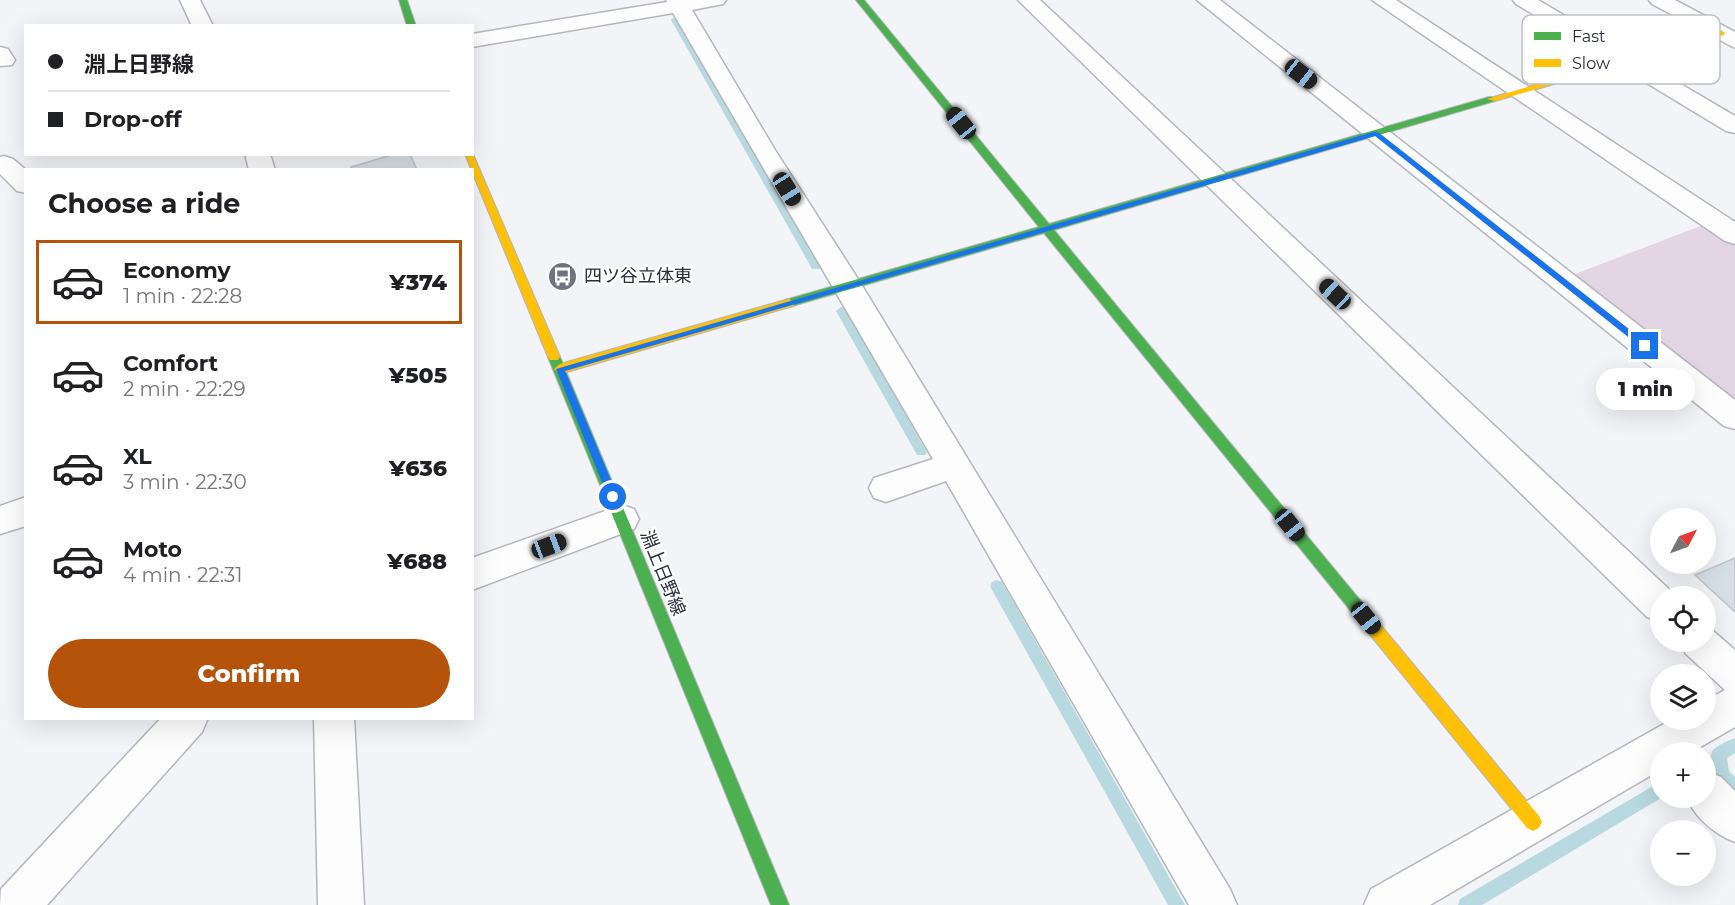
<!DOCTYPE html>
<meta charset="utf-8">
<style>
:root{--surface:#fff;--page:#f6f6f6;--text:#202124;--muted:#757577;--line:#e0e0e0;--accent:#b45309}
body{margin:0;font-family:Montserrat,"Noto Sans JP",sans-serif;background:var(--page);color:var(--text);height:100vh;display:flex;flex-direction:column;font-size:22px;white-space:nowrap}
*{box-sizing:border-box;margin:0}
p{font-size:20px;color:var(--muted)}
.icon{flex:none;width:33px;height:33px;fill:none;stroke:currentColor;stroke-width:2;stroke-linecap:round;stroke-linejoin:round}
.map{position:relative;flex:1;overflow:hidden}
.sheet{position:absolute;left:24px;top:168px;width:450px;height:552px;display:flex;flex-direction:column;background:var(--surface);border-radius:0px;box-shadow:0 6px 24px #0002}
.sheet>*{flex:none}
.hud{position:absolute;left:24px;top:24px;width:450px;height:132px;border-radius:0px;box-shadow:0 6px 24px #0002;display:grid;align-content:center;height:132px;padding:0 24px;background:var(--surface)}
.needle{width:39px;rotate:49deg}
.fabs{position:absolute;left:1650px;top:508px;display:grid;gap:12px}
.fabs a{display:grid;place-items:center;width:66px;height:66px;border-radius:50%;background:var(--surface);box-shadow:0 6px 24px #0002;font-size:30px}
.end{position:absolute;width:27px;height:27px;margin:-14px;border:8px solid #1a73e8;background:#fff;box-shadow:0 0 0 3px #fff}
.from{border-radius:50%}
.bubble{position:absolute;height:42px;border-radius:21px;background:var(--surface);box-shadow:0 6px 24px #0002;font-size:20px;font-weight:800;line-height:42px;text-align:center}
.car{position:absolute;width:18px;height:36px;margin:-18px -9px;border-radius:8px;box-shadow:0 0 4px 2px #0007;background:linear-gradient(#222 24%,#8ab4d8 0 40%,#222 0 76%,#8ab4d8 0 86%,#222 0)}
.hud b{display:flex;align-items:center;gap:21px;height:57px;font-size:22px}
.hud b+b{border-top:2px solid var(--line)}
.hud i{width:15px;height:15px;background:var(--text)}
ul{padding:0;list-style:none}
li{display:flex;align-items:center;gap:18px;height:84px;margin:0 12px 9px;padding:0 12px;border:3px solid transparent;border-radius:0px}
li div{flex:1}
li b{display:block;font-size:22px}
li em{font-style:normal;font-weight:800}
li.active{border-color:var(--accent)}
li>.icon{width:54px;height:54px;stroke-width:1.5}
h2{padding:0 24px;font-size:27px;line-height:72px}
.action{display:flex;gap:12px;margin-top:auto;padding:12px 24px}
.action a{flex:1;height:69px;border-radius:36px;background:var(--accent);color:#fff;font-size:24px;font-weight:800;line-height:69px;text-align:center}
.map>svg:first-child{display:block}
</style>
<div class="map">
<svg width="1735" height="905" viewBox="0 0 1735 905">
<rect width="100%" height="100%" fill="#f2f4f8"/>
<polygon fill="#e4d5e5" points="1711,222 1735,238 1735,401 1570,276"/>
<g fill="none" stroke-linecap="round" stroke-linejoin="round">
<g fill="#b9d9e0" fill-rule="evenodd">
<polygon points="672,18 679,20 821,267 820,269 812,269 811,267 671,20"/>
<polygon points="841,307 845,308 925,449 927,452 925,455 917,455 836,311"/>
<polygon points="997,580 1002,582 1185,905 1168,905 992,590 990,586 992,582"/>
<path d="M 1735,738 L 1735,753 L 1727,758 L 1729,771 L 1735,777 L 1735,797 C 1723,792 1704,763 1713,750 C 1718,745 1729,740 1735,738 Z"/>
<polygon points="1660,782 1661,798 1482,905 1458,905 1460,899"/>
</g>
</g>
<g fill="#d7dfe6" stroke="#bec5cb" stroke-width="1.5">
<polygon points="395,154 410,154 417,170 352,170 351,167"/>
<polygon points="1735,558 1735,612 1695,575"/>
</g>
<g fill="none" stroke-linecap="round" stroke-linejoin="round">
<defs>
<g id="street">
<polygon points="180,0 200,0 213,26 192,26"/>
<polygon points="666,0 726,0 723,4 692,10 775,150 858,279 1230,889 1237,905 1189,905 946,481 886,502 874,498 869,488 874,478 933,459 673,13 472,47 472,34 667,2"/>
<polygon points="1018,0 1040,0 1673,593 1675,597 1660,597 1660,621 1647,617"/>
<polygon points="1197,0 1220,0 1735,400 1735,429 1724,426"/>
<polygon points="1372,0 1396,0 1735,222 1735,244 1725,241"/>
<polygon points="1513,0 1538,0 1735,116 1735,133 1726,131 1516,4"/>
<polygon points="1649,0 1675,0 1735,32 1735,48 1652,4"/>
<polygon points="0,47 8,49 15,60 12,65 0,66"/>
<polygon points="245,154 270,154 275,170 249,170"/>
<polygon points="4,156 13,159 26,170 26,193 17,191 0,174 0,157"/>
<polygon points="26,497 26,526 0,534 0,506"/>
<polygon points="622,505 634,509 639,519 634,529 472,590 472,558"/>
<polygon points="1706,627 1712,630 1735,650 1735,727 1690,753 1660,753 1660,770 1430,905 1364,905 1371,889 1671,720 1706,720 1706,700 1725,690 1686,654 1680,642 1706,642"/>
<polygon points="161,718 208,718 202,732 47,905 0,905 1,889"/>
<polygon points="314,718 354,718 364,905 318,905"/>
<path d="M 1706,771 L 1721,777 L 1735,791 L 1735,842 C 1716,835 1695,818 1687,798 L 1706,798 Z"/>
</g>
<g id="fast">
<polygon points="399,0 407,0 416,26 407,26"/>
<polygon points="856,0 864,0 1049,224 1489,97 1495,97 1495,101 1054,230 1369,611 1372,616 1369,621 1364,623 1359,621 1044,233 789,307 785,306 783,303 785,300 1039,227"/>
<polygon points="554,352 560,357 789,905 771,905 548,357"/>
</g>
<g id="slow">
<polygon points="1721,30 1725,33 1724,35 1495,101 1487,99"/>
<polygon points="472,152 560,357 558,360 550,360 548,357 465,154 472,154"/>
<polygon points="789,299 795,303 793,306 560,374 554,369 560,364"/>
<polygon points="1364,609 1369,611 1539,816 1542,822 1539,828 1533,831 1527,828 1359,621 1356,616 1359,611"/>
</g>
</defs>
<use href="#street" stroke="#b4b6be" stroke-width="3"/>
<use href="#fast" stroke="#b4b6be" stroke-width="2"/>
<use href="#slow" stroke="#b4b6be" stroke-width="2"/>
<use href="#street" fill="#fdfdfe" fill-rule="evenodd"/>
<use href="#fast" fill="#4caf50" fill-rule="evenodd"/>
<use href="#slow" fill="#ffc107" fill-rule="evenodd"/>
</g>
<polygon fill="#1a73e8" points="1373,132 1378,132 1648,344 1648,348 1642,348 1375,136 565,371 618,497 613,501 608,497 556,369"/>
<defs>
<symbol id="bus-disc" viewBox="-11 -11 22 22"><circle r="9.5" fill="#6f737d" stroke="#fff"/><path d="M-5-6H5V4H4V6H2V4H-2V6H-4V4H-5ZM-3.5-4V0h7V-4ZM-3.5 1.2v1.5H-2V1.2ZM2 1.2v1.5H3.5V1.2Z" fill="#fff"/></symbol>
</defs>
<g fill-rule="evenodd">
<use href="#bus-disc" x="546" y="260" width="33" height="33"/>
</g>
<g text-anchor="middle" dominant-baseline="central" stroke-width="4.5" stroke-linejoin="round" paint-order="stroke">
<g font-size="18" fill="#292d3b" stroke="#fff" text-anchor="start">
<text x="584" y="276">四ツ谷立体東</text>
</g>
<g font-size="18" fill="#292d3b" stroke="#fff">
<text transform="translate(663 573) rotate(68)">淵上日野線</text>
</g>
</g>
<rect x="1522" y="15" width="198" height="69" rx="9" fill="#fff" stroke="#bfc0c4" stroke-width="1.5"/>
<rect x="1534" y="32" width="27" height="8" fill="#4caf50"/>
<rect x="1534" y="59" width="27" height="8" fill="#ffc107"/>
<g font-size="16" fill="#292d3b">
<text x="1572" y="42">Fast</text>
<text x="1572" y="69">Slow</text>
</g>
</svg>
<div class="fabs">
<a><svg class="needle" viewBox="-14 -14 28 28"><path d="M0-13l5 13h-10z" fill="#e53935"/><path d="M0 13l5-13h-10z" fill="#757577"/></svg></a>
<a><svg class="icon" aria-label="locate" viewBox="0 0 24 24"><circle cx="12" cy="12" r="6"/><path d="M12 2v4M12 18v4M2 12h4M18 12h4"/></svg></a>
<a><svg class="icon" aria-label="layers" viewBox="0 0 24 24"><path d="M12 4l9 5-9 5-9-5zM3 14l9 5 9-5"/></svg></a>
<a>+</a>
<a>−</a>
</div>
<i class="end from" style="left:613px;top:497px"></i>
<i class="end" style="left:1645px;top:346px"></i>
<div class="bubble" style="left:1596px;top:368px;width:99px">1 min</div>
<i class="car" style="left:1301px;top:74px;rotate:128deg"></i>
<i class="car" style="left:961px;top:123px;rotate:321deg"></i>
<i class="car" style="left:787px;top:189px;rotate:148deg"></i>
<i class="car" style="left:1335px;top:294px;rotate:313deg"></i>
<i class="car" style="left:1290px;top:525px;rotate:141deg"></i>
<i class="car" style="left:549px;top:546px;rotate:69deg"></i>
<i class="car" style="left:1366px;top:618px;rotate:141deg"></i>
<div class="hud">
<b><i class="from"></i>淵上日野線</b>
<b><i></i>Drop-off</b>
</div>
<section class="sheet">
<h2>Choose a ride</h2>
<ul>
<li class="active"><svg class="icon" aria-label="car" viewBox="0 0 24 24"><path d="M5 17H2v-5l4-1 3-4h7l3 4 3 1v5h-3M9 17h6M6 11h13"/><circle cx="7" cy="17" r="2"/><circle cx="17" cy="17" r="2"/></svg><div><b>Economy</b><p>1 min · 22:28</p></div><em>¥374</em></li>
<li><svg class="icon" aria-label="car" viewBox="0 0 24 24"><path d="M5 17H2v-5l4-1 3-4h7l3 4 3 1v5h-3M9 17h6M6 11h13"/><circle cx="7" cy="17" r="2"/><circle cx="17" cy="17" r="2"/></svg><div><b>Comfort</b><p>2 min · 22:29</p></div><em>¥505</em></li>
<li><svg class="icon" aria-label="car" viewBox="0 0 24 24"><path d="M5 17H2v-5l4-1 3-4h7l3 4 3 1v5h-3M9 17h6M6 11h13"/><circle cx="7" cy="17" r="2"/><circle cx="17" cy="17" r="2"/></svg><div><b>XL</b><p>3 min · 22:30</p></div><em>¥636</em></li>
<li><svg class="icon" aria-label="car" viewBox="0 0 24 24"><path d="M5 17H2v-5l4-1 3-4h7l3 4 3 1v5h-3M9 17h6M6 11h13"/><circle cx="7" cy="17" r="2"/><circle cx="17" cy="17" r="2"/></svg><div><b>Moto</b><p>4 min · 22:31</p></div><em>¥688</em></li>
</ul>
<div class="action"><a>Confirm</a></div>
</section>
</div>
